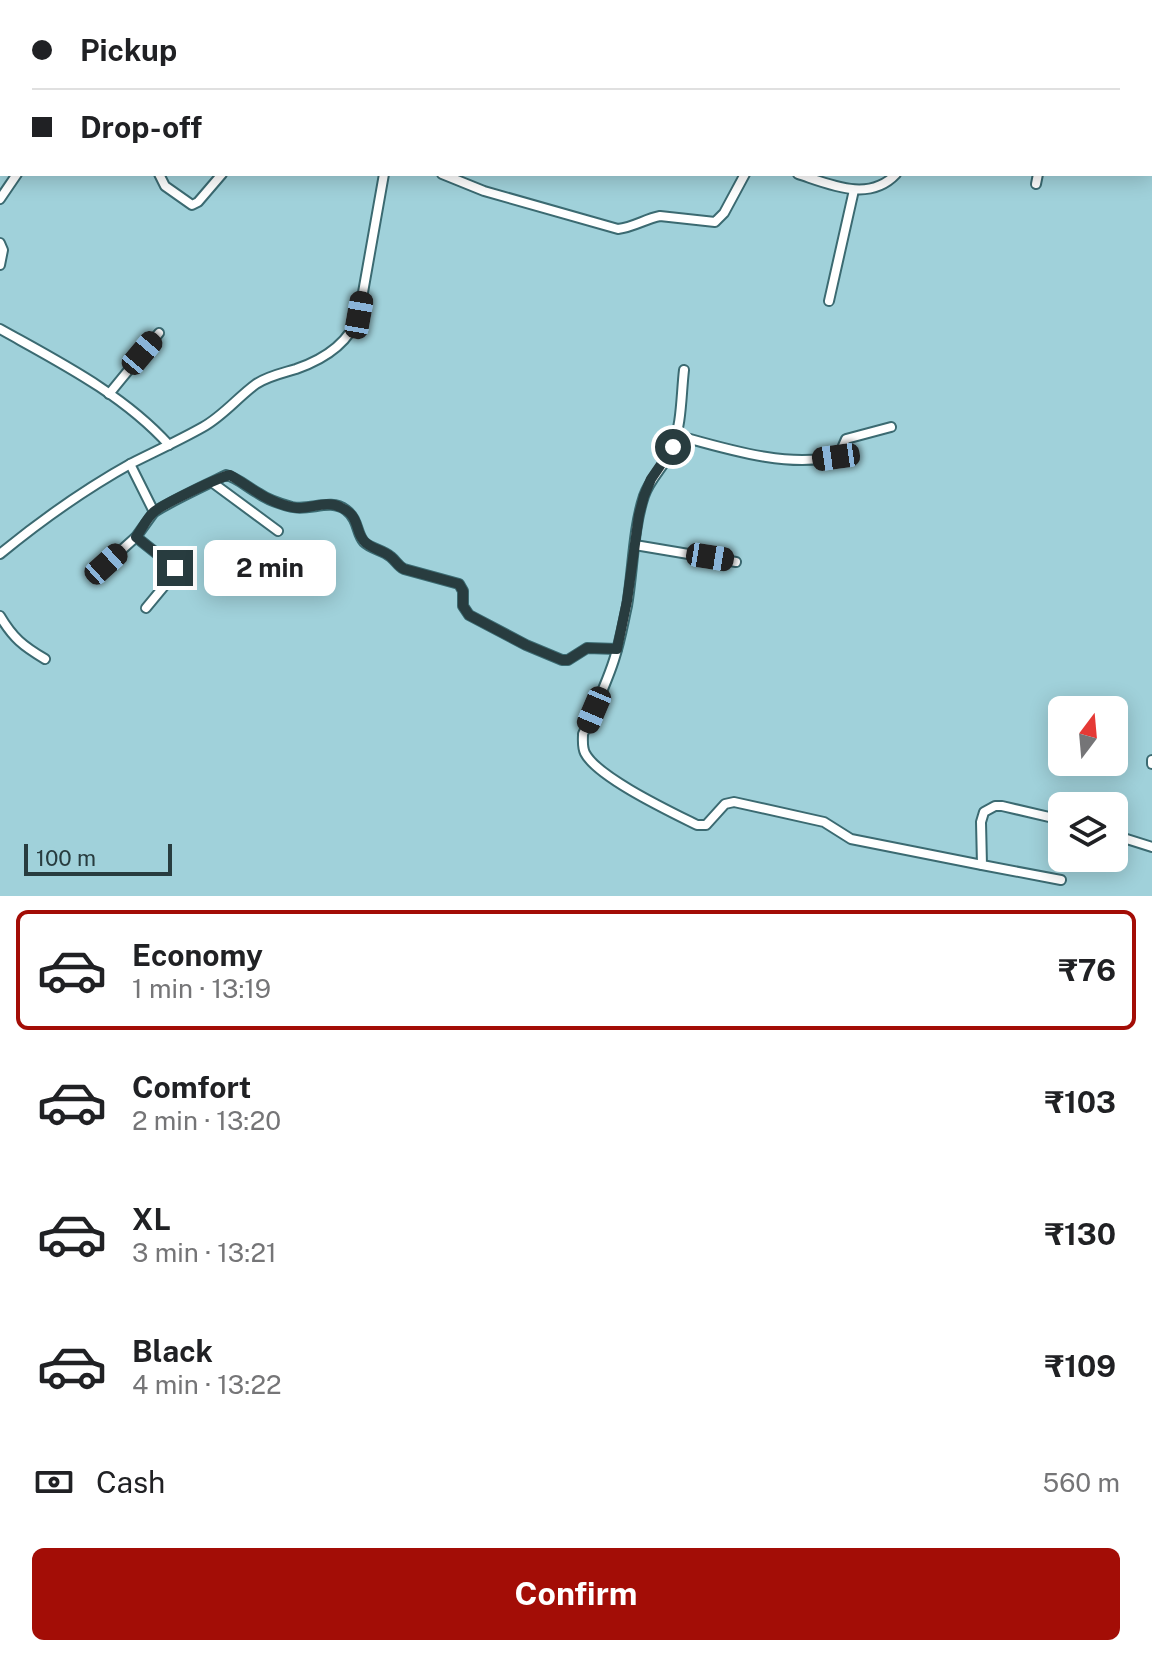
<!DOCTYPE html>
<meta charset="utf-8">
<style>
:root{--surface:#fff;--page:#f6f6f6;--text:#202124;--muted:#757577;--line:#e0e0e0;--accent:#a30d06}
body{margin:0;font-family:"Public Sans",sans-serif;background:var(--page);color:var(--text);height:100vh;display:flex;flex-direction:column;font-size:30px;white-space:nowrap}
*{box-sizing:border-box;margin:0}
p{font-size:26px;color:var(--muted)}
.icon{flex:none;width:44px;height:44px;fill:none;stroke:currentColor;stroke-width:2;stroke-linecap:round;stroke-linejoin:round}
.map{position:relative;height:896px;overflow:hidden}
.sheet{display:flex;flex-direction:column;background:var(--surface);flex:1}
.sheet>*{flex:none}
.guide{position:absolute;left:0px;top:0px;width:1152px;height:176px;box-shadow:0 4px 20px #0003;display:grid;align-content:center;height:176px;padding:0 32px;background:var(--surface)}
.needle{width:52px;rotate:16deg}
.buttons{position:absolute;left:1048px;top:696px;display:grid;gap:16px}
.buttons a{display:grid;place-items:center;width:80px;height:80px;border-radius:12px;background:var(--surface);box-shadow:0 4px 20px #0003;font-size:40px}
.scale{position:absolute;left:24px;bottom:20px;width:148px;box-sizing:border-box;padding-left:8px;border:4px solid #283c3f;border-top:0;font-size:22px;line-height:28px;white-space:nowrap;color:#283c3f;-webkit-text-stroke:6px #a0d1da;paint-order:stroke}
.end{position:absolute;width:36px;height:36px;margin:-18px;border:10px solid #283c3f;background:#fff;box-shadow:0 0 0 4px #fff}
.from{border-radius:50%}
.bubble{position:absolute;height:56px;border-radius:12px;background:var(--surface);box-shadow:0 4px 20px #0003;font-size:26px;font-weight:700;line-height:56px;text-align:center}
.car{position:absolute;width:24px;height:48px;margin:-24px -12px;border-radius:10px;box-shadow:0 0 6px 2px #0007;background:linear-gradient(#222 24%,#8ab4d8 0 40%,#222 0 76%,#8ab4d8 0 86%,#222 0)}
.guide b{display:flex;align-items:center;gap:28px;height:76px;font-size:30px}
.guide b+b{border-top:2px solid var(--line)}
.guide i{width:20px;height:20px;background:var(--text)}
ul{padding:14px 0 0;list-style:none}
li{display:flex;align-items:center;gap:24px;height:120px;margin:0 16px 12px;padding:0 16px;border:4px solid transparent;border-radius:12px}
li div{flex:1}
li b{display:block;font-size:30px}
li em{font-style:normal;font-weight:700}
li.selected{border-color:var(--accent)}
li>.icon{width:72px;height:72px;stroke-width:1.5}
.pay{display:flex;align-items:center;gap:20px;height:88px;padding:0 32px;font-size:30px}
.pay p{margin-inline-start:auto}
.action{display:flex;gap:16px;margin-top:auto;padding:16px 32px}
.action a{flex:1;height:92px;border-radius:12px;background:var(--accent);color:#fff;font-size:32px;font-weight:700;line-height:92px;text-align:center}
.map>svg:first-child{display:block}
</style>
<div class="map">
<svg width="1152" height="896" viewBox="0 0 1152 896">
<rect width="100%" height="100%" fill="#a0d1da"/>
<g fill="none" stroke-linecap="round" stroke-linejoin="round">
<defs>
<g id="minor">
<polyline points="448,0 450,2"/>
<polyline points="830,0 835,2"/>
<polyline points="380,2 381,0"/>
<polyline points="806,2 807,0"/>
<polyline points="1150,67 1152,64"/>
<polyline points="0,84 2,85"/>
<polyline points="1150,98 1152,99"/>
<polyline points="159,174 165,186 192,205 198,202 222,174"/>
<path d="M 442,174 L 484,191 L 618,229 C 634,227 645,219 660,216 L 715,222 L 724,213 L 745,174"/>
<path d="M 798,174 C 829,184 869,203 896,174"/>
<polyline points="1036,184 1038,174"/>
<polyline points="0,199 17,174"/>
<polyline points="0,243 3,250 0,265"/>
<polyline points="829,301 854,190"/>
<path d="M 0,329 C 59,362 123,394 169,445"/>
<path d="M 684,370 C 681,396 682,424 672,449 C 665,466 650,478 644,496 C 633,529 633,571 627,606 C 623,624 620,642 614,660 C 606,685 594,710 583,734 C 583,740 582,747 585,753 C 597,777 671,812 697,825 L 706,825 L 725,804 L 734,802 L 824,822 L 851,839 L 982,865"/>
<polyline points="109,394 159,333"/>
<path d="M 676,435 C 723,448 792,470 839,455 L 846,439 L 891,427"/>
<polyline points="213,483 278,531"/>
<path d="M 154,512 C 177,498 202,487 226,475 C 238,478 247,487 258,493 C 268,500 280,504 292,507 C 311,511 330,498 346,510 C 359,520 356,533 364,542 C 371,549 383,550 391,557 C 396,561 398,566 404,569 L 459,584 L 463,591 L 463,606 L 469,615 L 526,645 L 562,660 L 568,660 L 587,648 L 617,649"/>
<polyline points="136,537 175,568 175,573 146,608"/>
<polyline points="635,545 736,562"/>
<path d="M 0,554 C 39,522 87,488 132,463 C 156,451 180,440 203,427 C 223,416 238,397 256,384 C 268,376 283,373 296,369 C 325,359 349,343 359,315 L 384,174"/>
<polyline points="106,564 136,537 154,512 130,464"/>
<path d="M 0,616 C 13,638 23,646 45,659"/>
<polyline points="1152,760 1152,764"/>
<polyline points="1114,835 1152,847"/>
<polyline points="1061,880 982,865 981,822 984,812 995,806 1002,806 1062,820"/>
</g>
</defs>
<use href="#minor" stroke="#3b6a71" stroke-width="12"/>
<use href="#minor" stroke="#fff" stroke-width="8"/>
</g>
<g fill="none" stroke-linecap="round" stroke-linejoin="round">
<path stroke="#283c3f" stroke-width="10" d="M 175,568 L 136,537 C 142,529 147,517 155,511 C 164,504 221,476 230,475 C 252,488 271,505 297,508 C 311,509 326,500 340,507 C 361,516 354,530 364,541 C 371,549 383,550 391,557 C 396,561 398,566 404,569 L 459,584 L 463,591 L 463,606 L 469,615 L 526,645 L 562,660 L 568,660 L 587,648 L 617,649 L 627,601 L 639,515 L 644,496 L 651,479 L 673,447"/>
</g>
</svg>
<div class="buttons">
<a><svg class="needle" viewBox="-14 -14 28 28"><path d="M0-13l5 13h-10z" fill="#e53935"/><path d="M0 13l5-13h-10z" fill="#757577"/></svg></a>
<a><svg class="icon" aria-label="layers" viewBox="0 0 24 24"><path d="M12 4l9 5-9 5-9-5zM3 14l9 5 9-5"/></svg></a>
</div>
<div class="scale">100 m</div>
<i class="end from" style="left:673px;top:447px"></i>
<i class="end" style="left:175px;top:568px"></i>
<div class="bubble" style="left:204px;top:540px;width:132px">2 min</div>
<i class="car" style="left:359px;top:315px;rotate:10deg"></i>
<i class="car" style="left:142px;top:353px;rotate:40deg"></i>
<i class="car" style="left:836px;top:457px;rotate:262deg"></i>
<i class="car" style="left:710px;top:557px;rotate:99deg"></i>
<i class="car" style="left:106px;top:564px;rotate:48deg"></i>
<i class="car" style="left:594px;top:710px;rotate:203deg"></i>
<div class="guide">
<b><i class="from"></i>Pickup</b>
<b><i></i>Drop-off</b>
</div>
</div>
<section class="sheet">
<ul>
<li class="selected"><svg class="icon" aria-label="car" viewBox="0 0 24 24"><path d="M5 17H2v-5l4-1 3-4h7l3 4 3 1v5h-3M9 17h6M6 11h13"/><circle cx="7" cy="17" r="2"/><circle cx="17" cy="17" r="2"/></svg><div><b>Economy</b><p>1 min · 13:19</p></div><em>₹76</em></li>
<li><svg class="icon" aria-label="car" viewBox="0 0 24 24"><path d="M5 17H2v-5l4-1 3-4h7l3 4 3 1v5h-3M9 17h6M6 11h13"/><circle cx="7" cy="17" r="2"/><circle cx="17" cy="17" r="2"/></svg><div><b>Comfort</b><p>2 min · 13:20</p></div><em>₹103</em></li>
<li><svg class="icon" aria-label="car" viewBox="0 0 24 24"><path d="M5 17H2v-5l4-1 3-4h7l3 4 3 1v5h-3M9 17h6M6 11h13"/><circle cx="7" cy="17" r="2"/><circle cx="17" cy="17" r="2"/></svg><div><b>XL</b><p>3 min · 13:21</p></div><em>₹130</em></li>
<li><svg class="icon" aria-label="car" viewBox="0 0 24 24"><path d="M5 17H2v-5l4-1 3-4h7l3 4 3 1v5h-3M9 17h6M6 11h13"/><circle cx="7" cy="17" r="2"/><circle cx="17" cy="17" r="2"/></svg><div><b>Black</b><p>4 min · 13:22</p></div><em>₹109</em></li>
</ul>
<div class="pay"><svg class="icon" aria-label="cash" viewBox="0 0 24 24"><path d="M3 7h18v10H3z"/><circle cx="12" cy="12" r="2"/></svg>Cash<p>560 m</p></div>
<div class="action"><a>Confirm</a></div>
</section>
